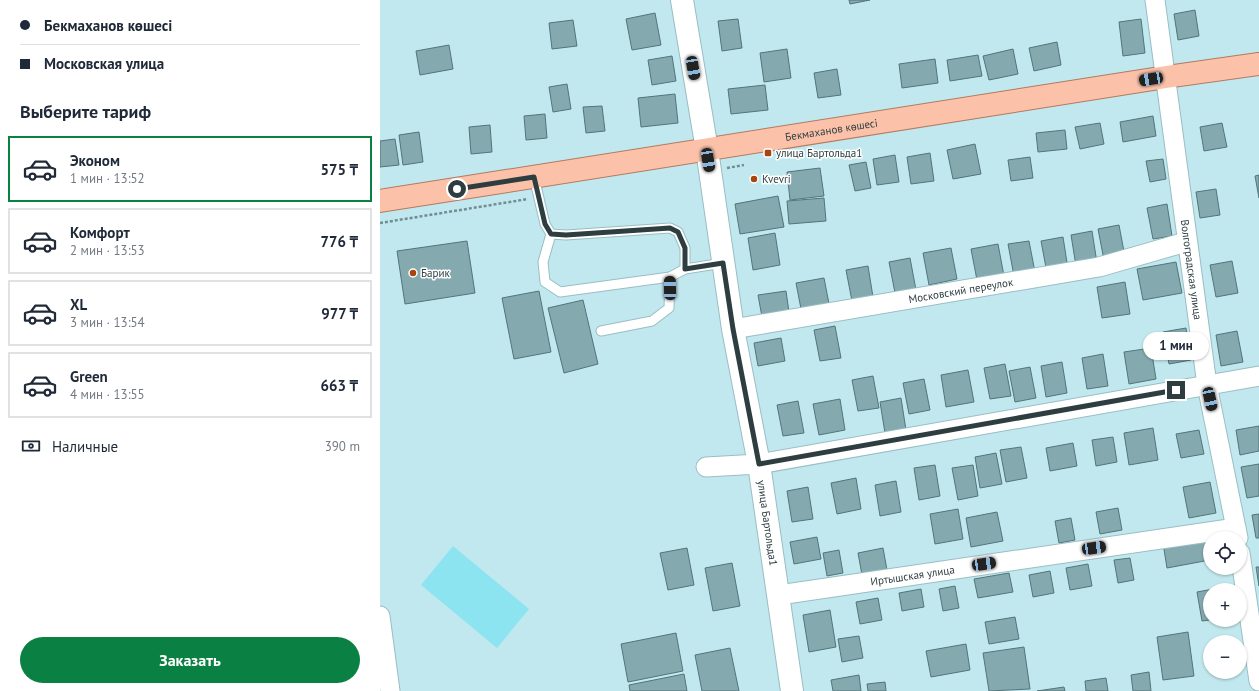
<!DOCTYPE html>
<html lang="ru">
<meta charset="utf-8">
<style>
:root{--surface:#fff;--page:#f2f2f3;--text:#1f2937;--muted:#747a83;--line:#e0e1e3;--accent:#0b8043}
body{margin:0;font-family:"PT Sans",sans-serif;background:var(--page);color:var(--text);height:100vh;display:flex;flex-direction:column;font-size:15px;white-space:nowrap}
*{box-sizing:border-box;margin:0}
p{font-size:13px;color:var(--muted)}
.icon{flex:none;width:22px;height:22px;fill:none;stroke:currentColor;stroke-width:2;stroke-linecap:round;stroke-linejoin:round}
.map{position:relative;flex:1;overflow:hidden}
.sheet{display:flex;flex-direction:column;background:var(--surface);width:380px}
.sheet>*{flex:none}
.guide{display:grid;align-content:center;height:88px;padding:0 20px;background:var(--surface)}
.buttons{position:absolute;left:823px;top:531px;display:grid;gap:8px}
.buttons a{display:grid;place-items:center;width:44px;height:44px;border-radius:50%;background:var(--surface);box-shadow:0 1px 3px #0004;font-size:20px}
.end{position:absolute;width:18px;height:18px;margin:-9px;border:5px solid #2e3e40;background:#fff;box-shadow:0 0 0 2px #fff}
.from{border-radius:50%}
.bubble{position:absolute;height:28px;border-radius:14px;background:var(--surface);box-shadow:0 1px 3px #0004;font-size:13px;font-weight:600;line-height:28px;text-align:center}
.car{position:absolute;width:12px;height:24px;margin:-12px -6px;border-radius:5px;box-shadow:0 0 3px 1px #0007;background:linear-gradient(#222 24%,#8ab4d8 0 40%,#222 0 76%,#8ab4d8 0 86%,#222 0)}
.guide b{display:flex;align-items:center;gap:14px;height:38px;font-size:15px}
.guide b+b{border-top:1px solid var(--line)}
.guide i{width:10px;height:10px;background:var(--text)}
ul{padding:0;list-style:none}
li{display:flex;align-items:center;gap:12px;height:66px;margin:0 8px 6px;padding:0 12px;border:2px solid var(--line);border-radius:0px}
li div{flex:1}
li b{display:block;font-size:15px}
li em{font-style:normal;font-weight:600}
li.selected{border-color:var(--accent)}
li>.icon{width:36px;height:36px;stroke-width:1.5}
h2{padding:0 20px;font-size:18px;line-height:48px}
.pay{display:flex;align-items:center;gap:10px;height:44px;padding:0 20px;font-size:15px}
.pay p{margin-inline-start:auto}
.cta{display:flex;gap:8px;margin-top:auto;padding:8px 20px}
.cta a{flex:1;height:46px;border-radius:24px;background:var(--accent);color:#fff;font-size:16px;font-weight:600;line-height:46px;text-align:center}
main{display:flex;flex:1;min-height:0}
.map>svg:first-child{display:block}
</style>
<main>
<section class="sheet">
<div class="guide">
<b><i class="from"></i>Бекмаханов көшесі</b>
<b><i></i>Московская улица</b>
</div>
<h2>Выберите тариф</h2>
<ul>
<li class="selected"><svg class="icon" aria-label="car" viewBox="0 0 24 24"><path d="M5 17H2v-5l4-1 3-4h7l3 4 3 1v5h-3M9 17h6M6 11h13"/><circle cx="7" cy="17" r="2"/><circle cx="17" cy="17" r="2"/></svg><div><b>Эконом</b><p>1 мин · 13:52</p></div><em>575 ₸</em></li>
<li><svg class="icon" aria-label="car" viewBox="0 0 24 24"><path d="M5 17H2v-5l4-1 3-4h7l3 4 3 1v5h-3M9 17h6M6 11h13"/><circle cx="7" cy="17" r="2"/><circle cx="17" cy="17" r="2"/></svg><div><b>Комфорт</b><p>2 мин · 13:53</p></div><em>776 ₸</em></li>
<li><svg class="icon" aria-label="car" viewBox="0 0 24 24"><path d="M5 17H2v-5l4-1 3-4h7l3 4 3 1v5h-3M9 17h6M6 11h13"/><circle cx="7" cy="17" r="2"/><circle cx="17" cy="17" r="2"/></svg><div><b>XL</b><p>3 мин · 13:54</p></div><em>977 ₸</em></li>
<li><svg class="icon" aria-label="car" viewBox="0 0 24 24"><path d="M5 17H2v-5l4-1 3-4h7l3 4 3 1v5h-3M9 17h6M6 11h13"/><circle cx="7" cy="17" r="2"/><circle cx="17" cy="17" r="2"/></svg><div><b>Green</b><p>4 мин · 13:55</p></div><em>663 ₸</em></li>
</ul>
<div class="pay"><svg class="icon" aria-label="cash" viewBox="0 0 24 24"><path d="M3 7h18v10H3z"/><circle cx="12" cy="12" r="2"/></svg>Наличные<p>390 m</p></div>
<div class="cta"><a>Заказать</a></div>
</section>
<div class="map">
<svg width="879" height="691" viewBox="0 0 879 691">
<rect width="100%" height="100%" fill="#c1e8ee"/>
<polygon fill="#8be4f0" points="73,546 149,609 117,648 41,585"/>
<g fill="#84a9af" stroke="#52757b">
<polygon points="469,0 490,0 470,4"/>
<polygon points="815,10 819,36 798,40 794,14"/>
<polygon points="275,13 281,45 252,50 246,19"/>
<polygon points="358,19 362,48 342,51 338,21"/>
<polygon points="761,19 765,53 743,56 739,22"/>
<polygon points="193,20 197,46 172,49 169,23"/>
<polygon points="677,42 681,65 654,71 649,48"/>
<polygon points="69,45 73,69 40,75 36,51"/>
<polygon points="407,49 411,78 384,82 380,53"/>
<polygon points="633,49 638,74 609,80 603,56"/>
<polygon points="598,55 602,76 570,81 567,60"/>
<polygon points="292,56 296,81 272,85 268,60"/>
<polygon points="555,59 558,83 522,88 519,64"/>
<polygon points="457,69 461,95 438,98 434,73"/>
<polygon points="187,84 191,109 173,112 169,87"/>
<polygon points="385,85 388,110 351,114 348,89"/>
<polygon points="295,94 298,123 261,127 258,98"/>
<polygon points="222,106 225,131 206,133 203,107"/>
<polygon points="165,114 167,138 146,140 144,116"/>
<polygon points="773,116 776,136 743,142 740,122"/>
<polygon points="720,123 724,144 700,149 695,127"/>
<polygon points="842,123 847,147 824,151 820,127"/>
<polygon points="110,125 112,152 91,154 89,127"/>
<polygon points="685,130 687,149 658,152 656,133"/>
<polygon points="39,132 43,162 23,165 19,135"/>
<polygon points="15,139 19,165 0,167 0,141"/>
<polygon points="595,144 601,174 573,179 567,150"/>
<polygon points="550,153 554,181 531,184 527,157"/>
<polygon points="515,155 519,182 497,185 493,159"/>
<polygon points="650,157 653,178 631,181 628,160"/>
<polygon points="783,159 786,179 770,182 766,161"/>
<polygon points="486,162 491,188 475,191 469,165"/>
<polygon points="440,168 444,196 410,200 407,172"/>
<polygon points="879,175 879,198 875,176"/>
<polygon points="836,189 840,215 820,218 816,192"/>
<polygon points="398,196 404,227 360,234 355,204"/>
<polygon points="444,198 446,221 409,224 407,201"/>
<polygon points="787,204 792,236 773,239 767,208"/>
<polygon points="739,225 745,257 724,260 718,229"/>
<polygon points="712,231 717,263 696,266 691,235"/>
<polygon points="395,233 400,265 373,270 368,238"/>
<polygon points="683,237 688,269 667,273 661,241"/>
<polygon points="87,241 95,293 25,304 17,251"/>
<polygon points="649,241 655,272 634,276 628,244"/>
<polygon points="618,244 624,276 597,280 591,249"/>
<polygon points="571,248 577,279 549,285 543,253"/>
<polygon points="530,258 536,290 515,293 509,262"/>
<polygon points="852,261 858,293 836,297 830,265"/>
<polygon points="796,262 802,293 763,300 757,269"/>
<polygon points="488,266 493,297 472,301 466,270"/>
<polygon points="444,278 450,309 422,314 416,283"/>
<polygon points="745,282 750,314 722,318 717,287"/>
<polygon points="159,291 171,352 134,359 122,298"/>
<polygon points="406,291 409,312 382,317 378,295"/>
<polygon points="203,300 218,364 184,373 168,308"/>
<polygon points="455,326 461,358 440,361 434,330"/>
<polygon points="806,328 811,360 789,364 783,332"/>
<polygon points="857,331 863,362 841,366 836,335"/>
<polygon points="401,338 405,361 378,366 374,343"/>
<polygon points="771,348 776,379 749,384 744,352"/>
<polygon points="723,354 728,386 707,389 702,358"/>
<polygon points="682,362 687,393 666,397 661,366"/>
<polygon points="625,364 631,396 610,399 604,368"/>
<polygon points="650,367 656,398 635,402 629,371"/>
<polygon points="588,370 594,402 566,407 561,375"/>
<polygon points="493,376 499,408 478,411 472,380"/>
<polygon points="544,379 550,410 529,414 523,383"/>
<polygon points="521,398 526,430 505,433 500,402"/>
<polygon points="460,399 465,430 439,435 433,404"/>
<polygon points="418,401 424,433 403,436 397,405"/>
<polygon points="879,426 879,451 860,455 856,430"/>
<polygon points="773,428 778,460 749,465 744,433"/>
<polygon points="819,430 824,454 801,458 796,434"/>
<polygon points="733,437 737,462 716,466 712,440"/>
<polygon points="693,443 697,466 670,471 666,448"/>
<polygon points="641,447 647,478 626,482 620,450"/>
<polygon points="616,453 622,484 600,488 595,457"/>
<polygon points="879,464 879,496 867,498 861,467"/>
<polygon points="555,465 560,496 539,500 534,468"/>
<polygon points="593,465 598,496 578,500 572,468"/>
<polygon points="476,478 481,509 457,514 451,483"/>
<polygon points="516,481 521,512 500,516 495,485"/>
<polygon points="830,482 836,513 809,518 803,487"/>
<polygon points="428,487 433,519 412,522 407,491"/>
<polygon points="738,508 742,530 720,534 716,512"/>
<polygon points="578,509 583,539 555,544 550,514"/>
<polygon points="617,512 623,541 591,547 586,518"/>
<polygon points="879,514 879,538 876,538 872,515"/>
<polygon points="691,518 695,540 679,543 675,521"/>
<polygon points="826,536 830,560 787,568 783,543"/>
<polygon points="437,537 441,559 414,564 410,542"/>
<polygon points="307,548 314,585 288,590 280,553"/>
<polygon points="503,548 507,570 482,575 478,553"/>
<polygon points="459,550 463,573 447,576 443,553"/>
<polygon points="750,558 754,580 738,583 734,560"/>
<polygon points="352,563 360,606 333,611 325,568"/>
<polygon points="708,564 712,586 690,590 686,568"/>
<polygon points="876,567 879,567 879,586"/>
<polygon points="670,571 674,593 653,597 649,575"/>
<polygon points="629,573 633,592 598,598 594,579"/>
<polygon points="575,586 579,608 563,611 559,589"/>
<polygon points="844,587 845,590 830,590 830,620 822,621 817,592"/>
<polygon points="541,589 544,607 522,611 519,593"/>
<polygon points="498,598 502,620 480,624 476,602"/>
<polygon points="450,610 456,647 429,652 423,615"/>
<polygon points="635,617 639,639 609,644 605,622"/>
<polygon points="808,632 814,676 783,680 777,637"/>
<polygon points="296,633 303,671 248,682 241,644"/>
<polygon points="479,636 483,658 462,662 458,639"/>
<polygon points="586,644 590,670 551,677 546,651"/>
<polygon points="644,647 650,689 609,691 603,653"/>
<polygon points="350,648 359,691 322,691 315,655"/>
<polygon points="769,672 771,691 753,691 751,675"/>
<polygon points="304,674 307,691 250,691 249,685"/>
<polygon points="479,675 481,691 453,691 451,680"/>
<polygon points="726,678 728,691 706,691 705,681"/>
<polygon points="505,682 506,691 488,691 487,684"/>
<polygon points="684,687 685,691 657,691"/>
</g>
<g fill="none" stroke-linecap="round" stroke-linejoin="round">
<defs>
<g id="service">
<polyline points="154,177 165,224 171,234"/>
<polygon points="290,228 298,232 305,248 305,269 290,277 180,292 165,282 163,262 171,234 186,235"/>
<polyline points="305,269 343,263"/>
<polyline points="221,331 272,321 289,308 290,277"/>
</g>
<g id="minor">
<path id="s1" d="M 775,0 L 827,385 L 858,538"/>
<path id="s2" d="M 353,329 L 719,267 L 806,242"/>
<polyline points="326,467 379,464 879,376"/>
<polyline points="860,553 879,681"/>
<path id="s3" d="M 399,595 L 856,528"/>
<polyline points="0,616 10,691"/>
</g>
<g id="tertiary">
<path id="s4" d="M 302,0 L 327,150 L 353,329 L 379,464 L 412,691"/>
</g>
<g id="primary">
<path id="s5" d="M 0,201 L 786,77 L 879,64"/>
</g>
</defs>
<use href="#service" stroke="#99bec4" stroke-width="11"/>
<use href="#minor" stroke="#99bec4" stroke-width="21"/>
<use href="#tertiary" stroke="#99bec4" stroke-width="24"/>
<use href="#primary" stroke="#b27a5f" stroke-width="24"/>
<g stroke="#738e92" stroke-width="2.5" stroke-dasharray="3 2" stroke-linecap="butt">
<polyline points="347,168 364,165"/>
<polyline points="0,223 148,199"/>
</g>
<use href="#service" stroke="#fff" stroke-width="9"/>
<use href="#minor" stroke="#fff" stroke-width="19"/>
<use href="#tertiary" stroke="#fff" stroke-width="22"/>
<use href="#primary" stroke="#fbc2a9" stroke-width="22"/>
</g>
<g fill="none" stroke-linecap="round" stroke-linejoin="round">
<polyline stroke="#2e3e40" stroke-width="5" points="77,189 154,177 165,224 171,234 186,235 290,228 298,232 305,248 305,269 343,263 353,329 379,464 796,390"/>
</g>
<g fill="#a8450d" stroke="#fff" stroke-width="1.5">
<rect x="384" y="149" width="8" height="8" rx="2"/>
<circle cx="374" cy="179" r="4"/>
<circle cx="33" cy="273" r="4"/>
</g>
<g text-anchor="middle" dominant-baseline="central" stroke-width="3" stroke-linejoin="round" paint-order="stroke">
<g font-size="11" fill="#2e3e40" stroke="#fff">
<text stroke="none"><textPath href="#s5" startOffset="457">Бекмаханов көшесі</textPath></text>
<text stroke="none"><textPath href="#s1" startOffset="272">Волгоградская улица</textPath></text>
<text stroke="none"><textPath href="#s2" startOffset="231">Московский переулок</textPath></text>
<text stroke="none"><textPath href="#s4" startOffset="530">улица Бартольда1</textPath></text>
<text stroke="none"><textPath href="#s3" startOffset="135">Иртышская улица</textPath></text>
</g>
<g font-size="11" fill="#2e3e40" stroke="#fff" text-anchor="start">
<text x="396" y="153">улица Бартольда1</text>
<text x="382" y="179">Kvevri</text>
<text x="41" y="273">Барик</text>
</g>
</g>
</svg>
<div class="buttons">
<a><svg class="icon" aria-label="locate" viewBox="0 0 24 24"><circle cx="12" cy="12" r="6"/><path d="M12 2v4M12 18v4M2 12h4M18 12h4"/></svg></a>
<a>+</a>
<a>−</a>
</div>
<i class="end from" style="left:77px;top:189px"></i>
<i class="end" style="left:796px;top:390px"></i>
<div class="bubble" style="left:763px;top:332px;width:66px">1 мин</div>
<i class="car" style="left:313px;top:68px;rotate:170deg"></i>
<i class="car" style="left:771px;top:79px;rotate:261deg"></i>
<i class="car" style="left:328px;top:160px;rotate:171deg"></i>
<i class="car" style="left:290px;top:288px;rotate:359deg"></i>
<i class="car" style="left:830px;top:399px;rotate:168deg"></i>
<i class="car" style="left:714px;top:548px;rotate:82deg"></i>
<i class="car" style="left:604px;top:564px;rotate:82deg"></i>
</div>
</main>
